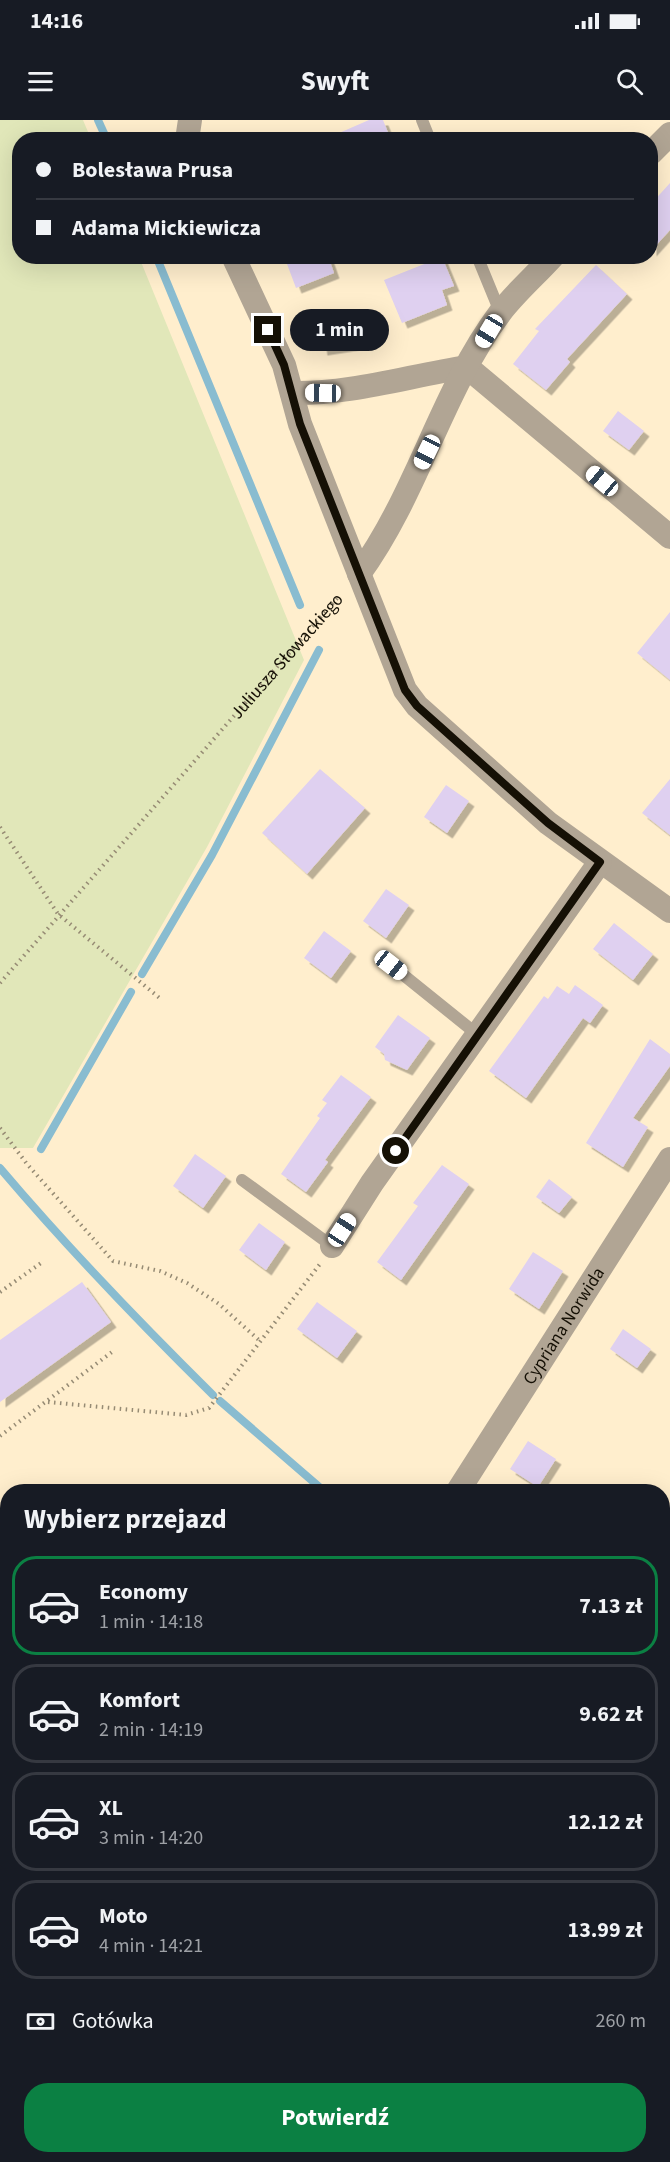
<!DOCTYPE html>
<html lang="pl">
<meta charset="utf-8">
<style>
:root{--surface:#171b24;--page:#242831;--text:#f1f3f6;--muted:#9ea1a6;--line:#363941;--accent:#0b8043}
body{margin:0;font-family:"Source Sans 3",sans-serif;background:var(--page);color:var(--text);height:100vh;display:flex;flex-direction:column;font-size:22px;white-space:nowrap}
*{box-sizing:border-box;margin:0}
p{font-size:20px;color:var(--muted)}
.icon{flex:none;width:33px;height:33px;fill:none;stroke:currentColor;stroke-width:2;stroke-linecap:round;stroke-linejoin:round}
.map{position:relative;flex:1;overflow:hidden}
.side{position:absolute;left:0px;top:1364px;width:670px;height:680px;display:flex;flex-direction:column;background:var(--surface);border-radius:24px 24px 0 0;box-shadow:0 6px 24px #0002}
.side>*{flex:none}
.top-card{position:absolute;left:12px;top:12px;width:646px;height:132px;border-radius:24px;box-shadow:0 6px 24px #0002;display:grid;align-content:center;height:132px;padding:0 24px;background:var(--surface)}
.end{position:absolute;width:27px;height:27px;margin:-14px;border:8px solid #151005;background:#fff;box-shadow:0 0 0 3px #fff}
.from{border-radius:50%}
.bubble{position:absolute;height:42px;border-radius:21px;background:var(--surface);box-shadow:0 6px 24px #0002;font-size:20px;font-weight:700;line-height:42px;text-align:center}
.car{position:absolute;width:18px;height:36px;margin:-18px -9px;border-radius:8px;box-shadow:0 0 4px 2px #0007;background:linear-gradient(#fff 24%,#345 0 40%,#fff 0 76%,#345 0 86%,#fff 0)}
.top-card b{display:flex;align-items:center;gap:21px;height:57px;font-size:22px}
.top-card b+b{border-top:2px solid var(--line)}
.top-card i{width:15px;height:15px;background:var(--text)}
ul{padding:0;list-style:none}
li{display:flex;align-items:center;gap:18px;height:99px;margin:0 12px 9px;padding:0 12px;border:3px solid var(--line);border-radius:24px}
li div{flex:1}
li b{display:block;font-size:22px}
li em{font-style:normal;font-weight:700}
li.on{border-color:var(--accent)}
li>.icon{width:54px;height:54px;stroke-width:1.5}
h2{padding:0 24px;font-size:27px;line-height:72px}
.pay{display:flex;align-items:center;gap:15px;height:66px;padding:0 24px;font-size:22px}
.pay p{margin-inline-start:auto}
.cta{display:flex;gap:12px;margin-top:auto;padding:12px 24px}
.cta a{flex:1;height:69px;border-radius:24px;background:var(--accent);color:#fff;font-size:24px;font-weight:700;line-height:69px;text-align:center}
.status{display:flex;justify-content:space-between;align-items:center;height:42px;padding:0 30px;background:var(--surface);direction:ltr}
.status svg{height:16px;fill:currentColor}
header{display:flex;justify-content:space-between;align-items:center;height:78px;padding:0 24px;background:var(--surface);font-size:27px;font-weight:700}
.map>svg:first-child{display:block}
</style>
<div class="status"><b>14:16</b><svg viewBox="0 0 49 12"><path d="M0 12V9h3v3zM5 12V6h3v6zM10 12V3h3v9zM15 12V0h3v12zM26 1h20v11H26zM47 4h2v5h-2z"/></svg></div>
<header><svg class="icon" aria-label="menu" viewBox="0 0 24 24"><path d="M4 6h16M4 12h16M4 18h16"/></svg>Swyft<svg class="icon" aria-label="search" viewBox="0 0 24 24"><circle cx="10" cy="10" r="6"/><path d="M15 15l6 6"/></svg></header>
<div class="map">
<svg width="670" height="2042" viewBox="0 0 670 2042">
<defs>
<filter id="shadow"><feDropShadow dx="5.5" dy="5.5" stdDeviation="0" flood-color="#0004"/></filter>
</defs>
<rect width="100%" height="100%" fill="#ffeecd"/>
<polygon fill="#e1e7b9" points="0,0 83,0 91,19 20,20 20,136 139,137 304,540 207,727 33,1028 0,1028"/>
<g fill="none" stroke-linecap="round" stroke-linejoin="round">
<g stroke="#89bcd0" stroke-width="8">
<polyline points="98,0 107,20"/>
<polyline points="156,136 300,485"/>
<polyline points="142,854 212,735 319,530"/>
<polyline points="41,1029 131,872"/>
<path d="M 0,1048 C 67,1127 139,1202 213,1275"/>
<polyline points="220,1281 324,1371"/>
</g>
</g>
<g fill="#dfd0f0" filter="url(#shadow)">
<polygon points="369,0 383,0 391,20 323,20"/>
<polygon points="670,63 670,110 651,131 651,84"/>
<polygon points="284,136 328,136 334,153 296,168"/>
<polygon points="442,137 454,166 442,170 447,185 402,203 384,160"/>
<polygon points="596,145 627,174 567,239 570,242 546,270 513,244 539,211 535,209"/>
<polygon points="362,191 367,223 322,230 317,197"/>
<polygon points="618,291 644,311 629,330 603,311"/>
<polygon points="670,492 670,560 637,533"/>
<polygon points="320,649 365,688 307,754 262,713"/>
<polygon points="670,659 670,715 642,693"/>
<polygon points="446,665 469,681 447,713 424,697"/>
<polygon points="386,769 409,785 386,818 363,801"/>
<polygon points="614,803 653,834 633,860 593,829"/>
<polygon points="324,811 351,831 331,858 304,838"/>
<polygon points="575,865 603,885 590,903 583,898 526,978 489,951 544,876 548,879 557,866 569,874"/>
<polygon points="398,895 430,918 407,950 385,940 384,934 375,927"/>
<polygon points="650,919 670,934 670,946 633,998 648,1007 623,1047 586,1023"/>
<polygon points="341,955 371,977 325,1040 328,1042 306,1072 281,1054 320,998 317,996 327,983 322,980"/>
<polygon points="195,1034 226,1056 203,1088 173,1066"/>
<polygon points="442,1045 469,1064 401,1160 377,1142 418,1086 413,1083"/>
<polygon points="549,1059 572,1077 559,1093 536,1077"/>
<polygon points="259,1103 285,1122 266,1150 239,1130"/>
<polygon points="533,1132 563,1151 539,1189 509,1169"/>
<polygon points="82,1162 111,1202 0,1282 0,1220"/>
<polygon points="317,1182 357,1211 337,1238 297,1209"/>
<polygon points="623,1209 651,1229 637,1248 610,1229"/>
<polygon points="528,1321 556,1339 538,1367 510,1349"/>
</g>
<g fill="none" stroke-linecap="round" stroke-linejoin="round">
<g stroke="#968b74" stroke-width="4" stroke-dasharray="1.5 4.5" stroke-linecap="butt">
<polyline points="0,707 58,794 162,880"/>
<path id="s1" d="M 0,863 L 340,475"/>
<polyline points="0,1008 27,1044 113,1141 160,1151 187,1163 219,1184 261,1222"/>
<polyline points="0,1172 41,1143"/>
<polyline points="48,1282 186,1295 209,1288 320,1144"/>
<polyline points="0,1316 112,1232"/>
<polyline points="663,1522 670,1510"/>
<polyline points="0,1551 8,1559"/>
<polyline points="0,1564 8,1572"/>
<polyline points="663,1977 670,1979"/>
<polyline points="663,1984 670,1986"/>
<polyline points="528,2036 535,2042"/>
</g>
<g stroke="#b1a594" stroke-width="12">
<polyline points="422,0 430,20"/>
<polyline points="477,136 500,192"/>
<polyline points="391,845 478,915"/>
<polyline points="242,1060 332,1126"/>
<polyline points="663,1605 670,1607"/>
</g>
<g stroke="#b1a594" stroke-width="24">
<polyline points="187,20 190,0"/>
<polyline points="651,33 670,14"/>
<polyline points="233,136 284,245 300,304 405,570 417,586 548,703 670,791"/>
<path d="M 292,273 C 352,274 408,256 467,247 L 670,417"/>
<path d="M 359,454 C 418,373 441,272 500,193 C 515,173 536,155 553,136"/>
<polyline points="332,1126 372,1063 600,742"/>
<path id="s2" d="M 458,1371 L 670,1039"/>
<polyline points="663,1558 670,1545"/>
<polyline points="663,1947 670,1949"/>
</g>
<g stroke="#928168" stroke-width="33">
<polyline points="0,1601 8,1608"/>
<polyline points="493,2036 499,2042"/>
<polyline points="292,2042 298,2036"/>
</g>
</g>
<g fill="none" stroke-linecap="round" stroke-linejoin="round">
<polyline stroke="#151005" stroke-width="8" points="268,210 284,245 300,304 405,570 417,586 548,703 600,742 396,1031"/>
</g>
<g text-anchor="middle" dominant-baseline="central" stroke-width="5" stroke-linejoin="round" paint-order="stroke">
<g font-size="18" fill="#151005" stroke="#fdfdfd">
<text stroke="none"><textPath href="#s1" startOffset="435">Juliusza Słowackiego</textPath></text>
<text stroke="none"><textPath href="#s2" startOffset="196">Cypriana Norwida</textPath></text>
</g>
</g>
</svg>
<i class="end from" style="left:396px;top:1031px"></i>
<i class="end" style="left:268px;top:210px"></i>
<div class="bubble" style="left:290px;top:189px;width:99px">1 min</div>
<i class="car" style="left:489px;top:211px;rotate:211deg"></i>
<i class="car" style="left:323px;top:273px;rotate:271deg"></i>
<i class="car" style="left:427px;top:332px;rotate:206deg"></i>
<i class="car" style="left:602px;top:361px;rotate:310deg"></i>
<i class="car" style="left:391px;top:845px;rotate:128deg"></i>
<i class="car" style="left:342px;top:1110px;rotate:33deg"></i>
<div class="top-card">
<b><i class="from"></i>Bolesława Prusa</b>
<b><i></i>Adama Mickiewicza</b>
</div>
<section class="side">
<h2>Wybierz przejazd</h2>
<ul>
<li class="on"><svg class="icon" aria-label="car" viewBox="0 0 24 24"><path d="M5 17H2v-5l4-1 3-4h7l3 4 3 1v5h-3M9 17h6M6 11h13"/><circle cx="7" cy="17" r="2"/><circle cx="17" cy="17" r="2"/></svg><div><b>Economy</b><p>1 min · 14:18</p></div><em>7.13 zł</em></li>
<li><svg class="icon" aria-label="car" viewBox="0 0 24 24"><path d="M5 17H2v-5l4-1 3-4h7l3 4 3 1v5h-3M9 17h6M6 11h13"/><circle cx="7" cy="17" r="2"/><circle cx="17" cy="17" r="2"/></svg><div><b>Komfort</b><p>2 min · 14:19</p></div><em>9.62 zł</em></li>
<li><svg class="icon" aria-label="car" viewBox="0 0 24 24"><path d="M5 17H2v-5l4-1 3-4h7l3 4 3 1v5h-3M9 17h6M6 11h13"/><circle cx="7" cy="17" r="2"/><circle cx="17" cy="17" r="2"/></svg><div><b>XL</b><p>3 min · 14:20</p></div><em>12.12 zł</em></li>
<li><svg class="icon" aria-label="car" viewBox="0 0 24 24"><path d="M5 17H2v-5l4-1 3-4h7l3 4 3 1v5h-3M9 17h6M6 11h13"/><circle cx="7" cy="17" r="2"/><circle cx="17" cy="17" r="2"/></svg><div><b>Moto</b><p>4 min · 14:21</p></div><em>13.99 zł</em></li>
</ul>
<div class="pay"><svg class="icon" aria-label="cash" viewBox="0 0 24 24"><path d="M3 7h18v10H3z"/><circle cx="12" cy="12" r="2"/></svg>Gotówka<p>260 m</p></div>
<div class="cta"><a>Potwierdź</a></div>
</section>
</div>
